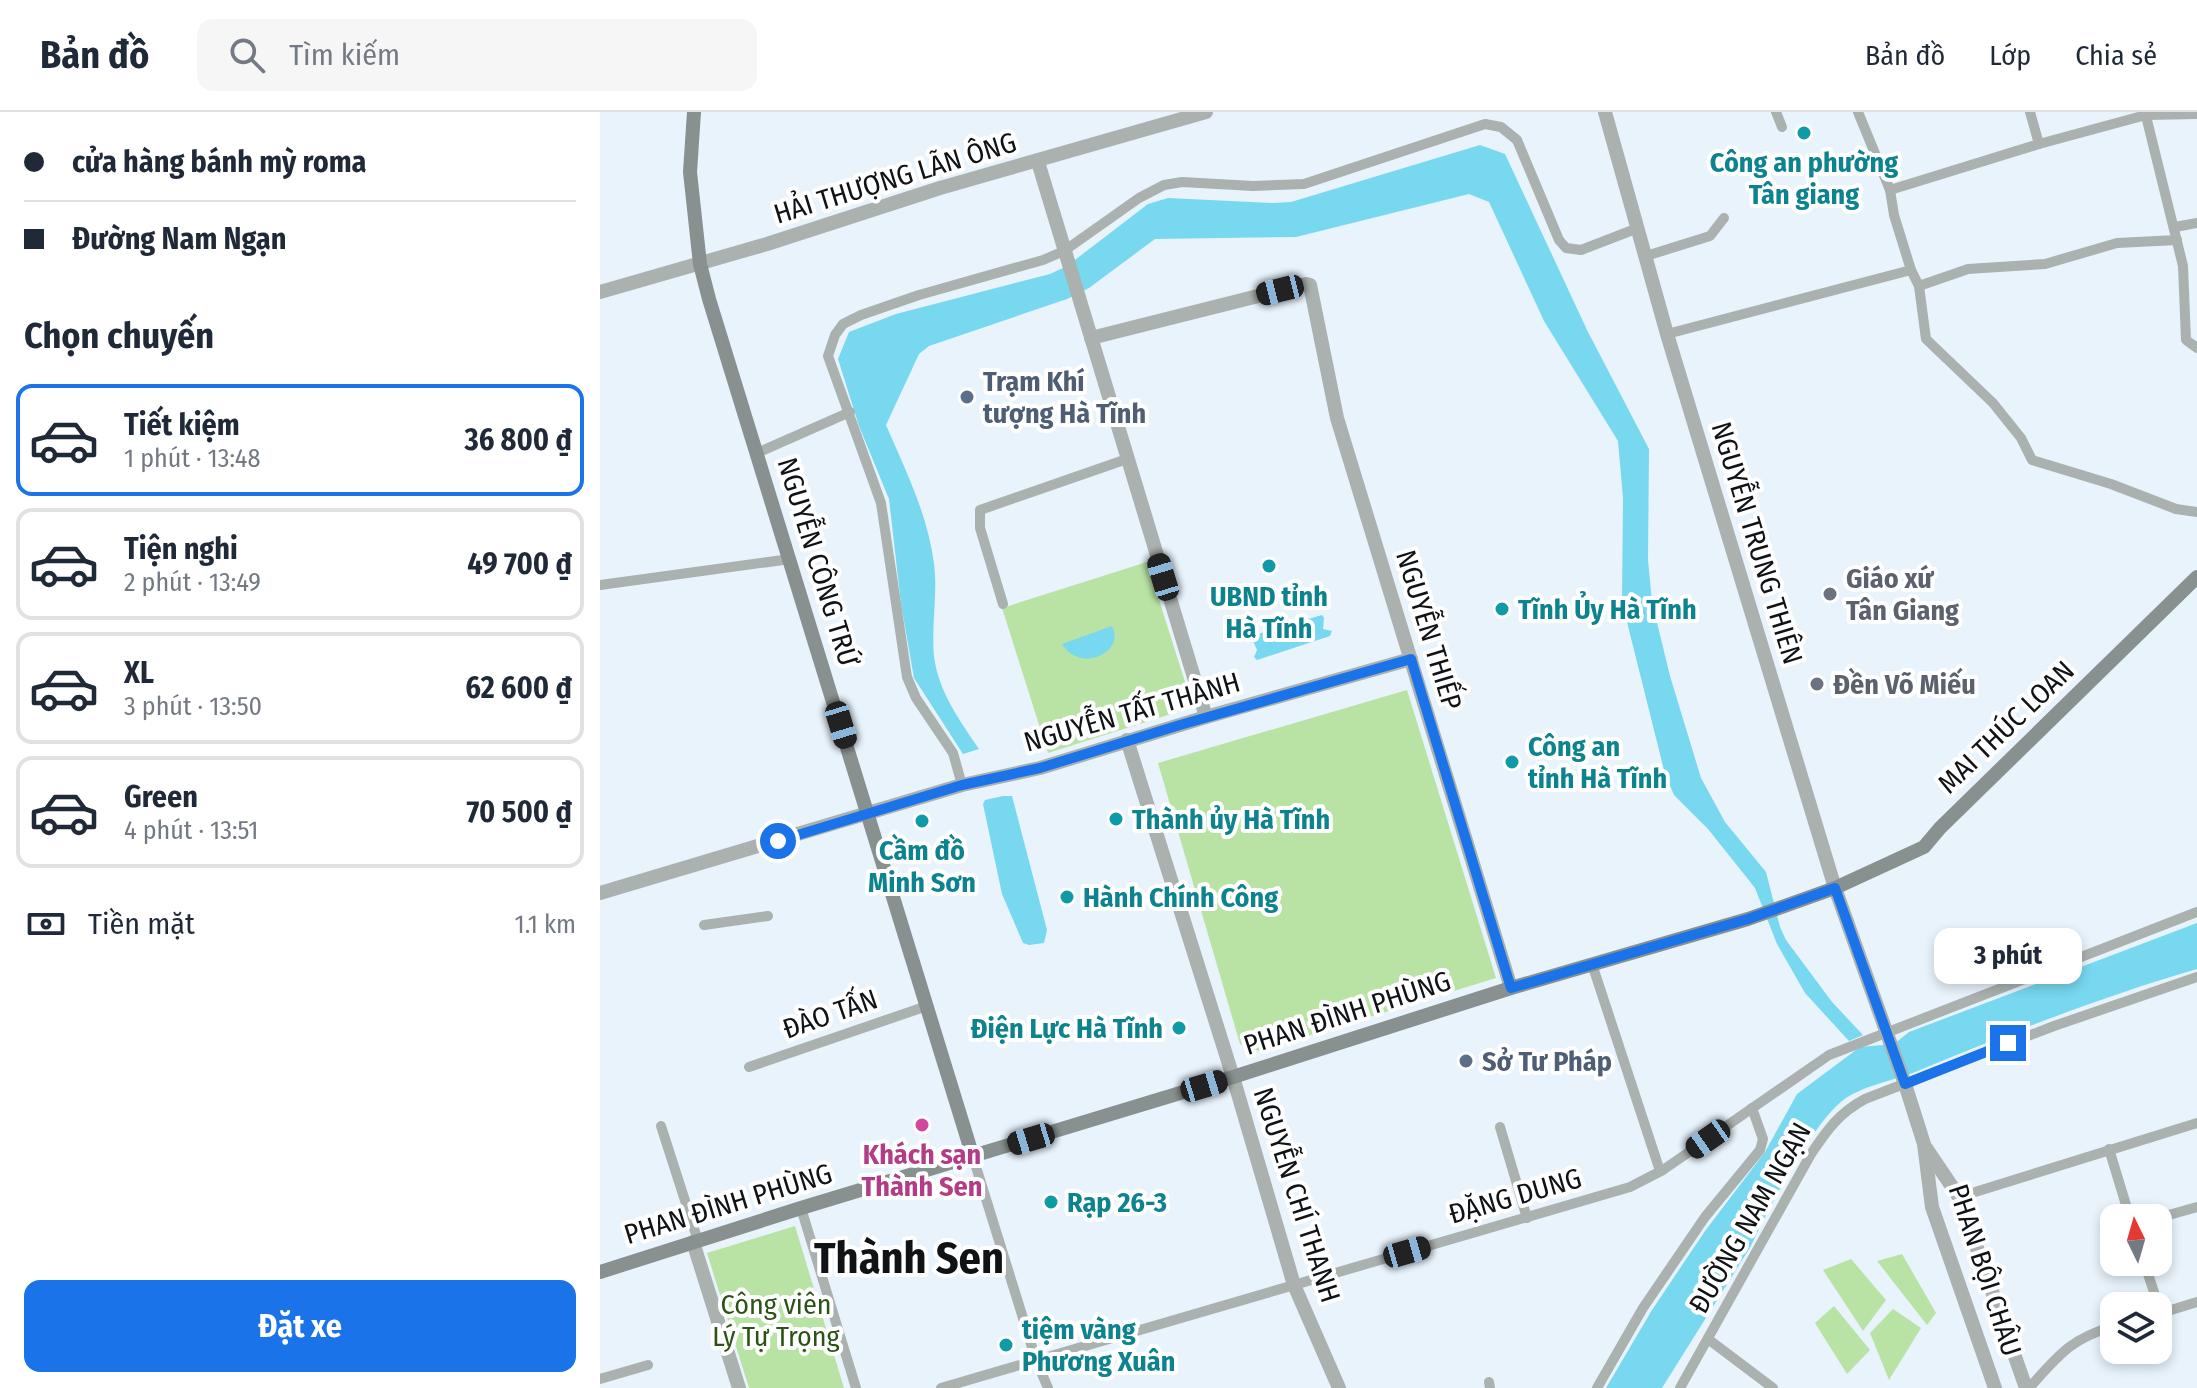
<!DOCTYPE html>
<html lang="vi">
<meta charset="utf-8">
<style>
:root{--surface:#fff;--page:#f6f6f7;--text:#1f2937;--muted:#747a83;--line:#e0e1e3;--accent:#1a73e8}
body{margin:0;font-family:"Fira Sans Condensed",sans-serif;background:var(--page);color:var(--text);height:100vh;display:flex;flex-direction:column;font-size:30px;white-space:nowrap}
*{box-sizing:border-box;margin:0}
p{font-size:26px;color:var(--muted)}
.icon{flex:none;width:44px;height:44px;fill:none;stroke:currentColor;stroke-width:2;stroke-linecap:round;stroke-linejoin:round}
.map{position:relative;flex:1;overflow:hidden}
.details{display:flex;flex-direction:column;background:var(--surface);width:600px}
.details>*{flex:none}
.hud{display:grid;align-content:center;height:176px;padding:0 24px;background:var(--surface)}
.needle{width:52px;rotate:355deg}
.controls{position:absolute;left:1500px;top:1092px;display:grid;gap:16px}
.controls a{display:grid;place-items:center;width:72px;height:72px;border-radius:16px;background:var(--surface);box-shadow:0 4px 12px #0003;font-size:40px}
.end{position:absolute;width:36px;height:36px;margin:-18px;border:10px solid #1a73e8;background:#fff;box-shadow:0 0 0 4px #fff}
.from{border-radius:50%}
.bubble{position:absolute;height:56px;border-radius:16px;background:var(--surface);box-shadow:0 4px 12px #0003;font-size:26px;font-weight:700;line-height:56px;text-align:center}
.car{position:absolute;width:24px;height:48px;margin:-24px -12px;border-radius:10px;box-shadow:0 0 6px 2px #0007;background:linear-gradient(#222 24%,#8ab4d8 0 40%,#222 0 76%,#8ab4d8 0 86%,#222 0)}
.hud b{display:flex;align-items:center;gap:28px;height:76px;font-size:30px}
.hud b+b{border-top:2px solid var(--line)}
.hud i{width:20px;height:20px;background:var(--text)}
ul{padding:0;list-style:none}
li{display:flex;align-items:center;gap:24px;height:112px;margin:0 16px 12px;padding:0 8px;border:4px solid var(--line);border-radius:16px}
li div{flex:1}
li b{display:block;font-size:30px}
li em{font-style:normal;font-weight:700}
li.active{border-color:var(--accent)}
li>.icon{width:72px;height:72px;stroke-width:1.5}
h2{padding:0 24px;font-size:36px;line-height:96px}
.pay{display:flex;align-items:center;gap:20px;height:88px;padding:0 24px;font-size:30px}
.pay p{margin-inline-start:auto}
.action{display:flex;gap:16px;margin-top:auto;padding:16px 24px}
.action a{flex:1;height:92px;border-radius:16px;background:var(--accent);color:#fff;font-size:32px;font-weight:700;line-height:92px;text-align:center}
header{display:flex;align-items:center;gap:48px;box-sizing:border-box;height:112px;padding:0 40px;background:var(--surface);border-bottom:2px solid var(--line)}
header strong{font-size:38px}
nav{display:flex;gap:44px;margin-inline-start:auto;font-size:28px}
.search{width:560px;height:72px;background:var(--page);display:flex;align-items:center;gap:20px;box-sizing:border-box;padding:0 28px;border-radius:16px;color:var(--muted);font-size:30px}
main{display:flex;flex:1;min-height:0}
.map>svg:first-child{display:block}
</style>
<header>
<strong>Bản đồ</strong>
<div class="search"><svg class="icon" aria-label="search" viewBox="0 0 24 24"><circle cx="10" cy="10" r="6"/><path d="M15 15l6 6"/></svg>Tìm kiếm</div>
<nav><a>Bản đồ</a><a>Lớp</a><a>Chia sẻ</a></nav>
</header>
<main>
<section class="details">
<div class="hud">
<b><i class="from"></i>cửa hàng bánh mỳ roma</b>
<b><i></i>Đường Nam Ngạn</b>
</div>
<h2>Chọn chuyến</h2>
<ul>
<li class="active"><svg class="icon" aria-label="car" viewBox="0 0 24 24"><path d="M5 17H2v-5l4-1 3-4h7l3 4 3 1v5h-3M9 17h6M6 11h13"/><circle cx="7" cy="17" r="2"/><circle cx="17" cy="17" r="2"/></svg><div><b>Tiết kiệm</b><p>1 phút · 13:48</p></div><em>36 800 ₫</em></li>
<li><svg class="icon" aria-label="car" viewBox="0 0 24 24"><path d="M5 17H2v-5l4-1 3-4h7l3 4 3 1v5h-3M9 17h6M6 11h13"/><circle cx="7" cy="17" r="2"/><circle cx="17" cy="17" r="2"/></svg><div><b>Tiện nghi</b><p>2 phút · 13:49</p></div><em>49 700 ₫</em></li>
<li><svg class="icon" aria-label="car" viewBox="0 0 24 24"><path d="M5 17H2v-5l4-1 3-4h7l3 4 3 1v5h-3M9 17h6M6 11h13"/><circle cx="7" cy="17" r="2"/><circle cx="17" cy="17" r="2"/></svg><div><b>XL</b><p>3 phút · 13:50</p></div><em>62 600 ₫</em></li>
<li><svg class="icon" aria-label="car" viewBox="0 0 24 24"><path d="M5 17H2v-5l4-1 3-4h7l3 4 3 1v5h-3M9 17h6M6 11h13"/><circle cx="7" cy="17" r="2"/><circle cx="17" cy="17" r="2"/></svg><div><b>Green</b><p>4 phút · 13:51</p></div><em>70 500 ₫</em></li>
</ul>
<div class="pay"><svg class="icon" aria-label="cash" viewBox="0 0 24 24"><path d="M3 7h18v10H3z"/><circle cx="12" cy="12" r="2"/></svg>Tiền mặt<p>1.1 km</p></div>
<div class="action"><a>Đặt xe</a></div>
</section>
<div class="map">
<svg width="1597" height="1276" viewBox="0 0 1597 1276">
<rect width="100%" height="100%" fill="#e8f3fc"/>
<g fill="#b8e3a5">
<polygon points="547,450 593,595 448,641 402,496"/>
<polygon points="807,578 896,866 659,939 640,932 558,651"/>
<polygon points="195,1114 244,1276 149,1276 107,1141"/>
<polygon points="1302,1142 1336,1201 1327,1213 1277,1149"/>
<polygon points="1251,1147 1286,1188 1263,1219 1223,1158"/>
<polygon points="1234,1194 1270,1238 1247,1262 1215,1211"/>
<polygon points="1293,1197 1321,1216 1289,1268 1270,1221"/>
</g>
<g fill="#77d8ef">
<path d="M 880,33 L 905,42 L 988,220 L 1049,337 L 1048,448 L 1052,490 L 1070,564 L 1101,666 L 1125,710 L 1166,760 L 1180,815 L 1186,828 L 1232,890 L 1263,923 L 1249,929 L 1205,881 L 1177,832 L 1155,776 L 1108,717 L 1074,683 L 1065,662 L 1022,490 L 1023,386 L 1018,329 L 944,209 L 889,90 L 869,82 L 696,125 L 555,127 L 489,176 L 467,187 L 329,234 L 319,242 L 286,313 C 305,357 328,403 334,452 C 338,482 331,513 334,544 C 338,579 360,609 379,637 L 363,642 L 314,566 L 301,492 L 289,387 L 259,314 L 238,247 L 249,220 L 296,202 L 450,162 L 467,154 L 548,92 L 568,86 L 674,91 L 691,90 Z"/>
<polygon points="722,503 724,506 723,517 732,519 730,524 657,548 654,545 657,538 651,524"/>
<path d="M 512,514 C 526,540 480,562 462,532 Z"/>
<polygon points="403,684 412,684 447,818 444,831 429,833 423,831 402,782 383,692 385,688"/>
<path d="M 1597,811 L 1597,857 C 1500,885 1408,922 1315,960 C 1292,969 1261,974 1242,989 C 1211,1014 1168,1097 1151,1134 L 1062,1276 L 1006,1276 L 1052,1198 L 1105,1119 L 1165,1040 L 1197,982 L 1260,935 L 1294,932 L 1309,920 Z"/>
</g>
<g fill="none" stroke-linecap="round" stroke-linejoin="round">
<g stroke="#abb1af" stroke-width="10">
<polyline points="1176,0 1182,15"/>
<polyline points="1258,0 1290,78 1294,103 1311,158"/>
<polyline points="1430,0 1439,32"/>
<polyline points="1545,0 1583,154 1586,228 1597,236"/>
<polyline points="1290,78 1439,32 1546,3 1597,2"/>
<polyline points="1575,115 1597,111"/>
<polyline points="1046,144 1110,124 1124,106"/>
<polyline points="1319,174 1326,227 1393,291 1421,326 1432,348 1511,372 1576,397 1597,400"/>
<polyline points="1067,222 1311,158 1319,174 1368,157 1445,152 1517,131 1577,128"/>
<polyline points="157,341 250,300"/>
<polyline points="0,473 190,447"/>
<polyline points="403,492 380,416 380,398 527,347"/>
<polyline points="362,673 353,641 316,586 307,565 281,391 228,244 235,223 243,212 261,203 319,183 443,148 464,139 539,86 564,73 582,70 653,74 704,72 885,12 901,15 917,28 959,128 966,136 981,138 1038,116"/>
<polyline points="104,813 168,804"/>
<polyline points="992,852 1060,1059"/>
<polyline points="149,955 327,894"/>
<polyline points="61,1014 98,1129"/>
<polyline points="900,1015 927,1106"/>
<polyline points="1509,1037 1530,1106"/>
<polyline points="373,1045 436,1248 448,1276"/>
<polyline points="1359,1085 1597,1011"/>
<polyline points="201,1096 256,1276"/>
<polyline points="1558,1106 1597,1095"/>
<polyline points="1544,1150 1561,1201"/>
<polyline points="1558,1202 1597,1190"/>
<polyline points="1108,1227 1173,1276"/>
<polyline points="0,1267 48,1253"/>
<polyline points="889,1270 890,1276"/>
<polyline points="341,1276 1030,1075 1063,1058 1229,943 1597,800"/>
<polyline points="997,1276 1043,1196 1105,1105 1160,1038 1163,1027 1152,996"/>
<path d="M 1080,1276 L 1211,1042 C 1227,1018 1239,1001 1265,987 L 1454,914 L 1597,865"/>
<path d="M 1429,1276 C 1459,1243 1470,1227 1514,1214"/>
</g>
<g stroke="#abb1af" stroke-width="14">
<polyline points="1005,0 1067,222 1235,776 1305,972 1324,1032 1332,1095 1395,1276"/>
<polyline points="438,50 606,605"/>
<polyline points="0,180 167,132 340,76 606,0"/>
<polyline points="491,226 706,172 710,173 737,306 911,876"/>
<polyline points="527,628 633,965 694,1173 739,1276"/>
<polyline points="0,781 362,673 440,656 606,605 811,547"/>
<polyline points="1326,1036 1359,1085 1426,1276"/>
<polyline points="93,1130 139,1276"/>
</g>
<g stroke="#88918f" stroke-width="14">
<polyline points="94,0 90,60 100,152 109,187 373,1045"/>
<polyline points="0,1160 201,1096 633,965 911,876 1148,807 1235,776 1324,735 1340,716 1597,465"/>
</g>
</g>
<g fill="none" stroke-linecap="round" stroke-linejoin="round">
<polyline stroke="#1a73e8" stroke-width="10" points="178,729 362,673 440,656 580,613 811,547 911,876 1148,807 1235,776 1305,972 1408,931"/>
</g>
<g fill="#0f9aa8" stroke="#fff" stroke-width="3">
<circle cx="1204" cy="21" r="8"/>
<circle cx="669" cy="454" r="8"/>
<circle cx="902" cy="497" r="8"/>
<circle cx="912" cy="650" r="8"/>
<circle cx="516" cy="707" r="8"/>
<circle cx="322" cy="709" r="8"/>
<circle cx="467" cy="785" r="8"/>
<circle cx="579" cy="916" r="8"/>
<circle cx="451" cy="1090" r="8"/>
<circle cx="406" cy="1233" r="8"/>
</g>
<g fill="#5c6f8a" stroke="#fff" stroke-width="3">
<circle cx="367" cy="285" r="8"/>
<circle cx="866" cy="949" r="8"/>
</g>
<g fill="#6b7280" stroke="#fff" stroke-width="3">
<circle cx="1230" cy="482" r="8"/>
<circle cx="1217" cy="572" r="8"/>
</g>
<circle fill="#d1479c" stroke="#fff" stroke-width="3" cx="322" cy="1013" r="8"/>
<g text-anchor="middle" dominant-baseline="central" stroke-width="8" stroke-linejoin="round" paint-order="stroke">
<g font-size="28" font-weight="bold" fill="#0d838f" stroke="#fff" text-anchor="start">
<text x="1204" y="50" text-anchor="middle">Công an phường<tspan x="1204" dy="32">Tân giang</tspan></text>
<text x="669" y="484" text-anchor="middle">UBND tỉnh<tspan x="669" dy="32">Hà Tĩnh</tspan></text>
<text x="918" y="497">Tĩnh Ủy Hà Tĩnh</text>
<text x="928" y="634">Công an<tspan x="928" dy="32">tỉnh Hà Tĩnh</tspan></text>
<text x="532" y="707">Thành ủy Hà Tĩnh</text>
<text x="322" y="738" text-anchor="middle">Cầm đồ<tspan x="322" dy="32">Minh Sơn</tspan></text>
<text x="483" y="785">Hành Chính Công</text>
<text x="563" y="916" text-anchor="end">Điện Lực Hà Tĩnh</text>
<text x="467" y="1090">Rạp 26-3</text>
<text x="422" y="1217">tiệm vàng<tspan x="422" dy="32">Phương Xuân</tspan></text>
</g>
<g font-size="28" fill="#101316" stroke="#fff">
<text transform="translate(295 66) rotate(-17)">HẢI THƯỢNG LÃN ÔNG</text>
<text transform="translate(1157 431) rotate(73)">NGUYỄN TRUNG THIÊN</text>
<text transform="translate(218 450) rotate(73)">NGUYỄN CÔNG TRỨ</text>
<text transform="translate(829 518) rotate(73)">NGUYỄN THIẾP</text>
<text transform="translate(532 600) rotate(-16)">NGUYỄN TẤT THÀNH</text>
<text transform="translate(1406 615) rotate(-44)">MAI THÚC LOAN</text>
<text transform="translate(747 901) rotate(-18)">PHAN ĐÌNH PHÙNG</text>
<text transform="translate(230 902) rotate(-19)">ĐÀO TẤN</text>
<text transform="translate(697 1083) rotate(72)">NGUYỄN CHÍ THANH</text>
<text transform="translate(915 1084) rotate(-16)">ĐẶNG DUNG</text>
<text transform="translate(128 1092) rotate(-17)">PHAN ĐÌNH PHÙNG</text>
<text transform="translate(1150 1106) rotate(-60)">ĐƯỜNG NAM NGẠN</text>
<text transform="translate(1385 1158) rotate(72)">PHAN BỘI CHÂU</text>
</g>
<g font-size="28" font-weight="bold" fill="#4e5e75" stroke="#fff" text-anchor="start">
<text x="383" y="269">Trạm Khí<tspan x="383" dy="32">tượng Hà Tĩnh</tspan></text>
<text x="882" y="949">Sở Tư Pháp</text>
</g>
<g font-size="28" font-weight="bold" fill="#5b616d" stroke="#fff" text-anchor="start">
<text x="1246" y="466">Giáo xứ<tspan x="1246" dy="32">Tân Giang</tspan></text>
<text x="1233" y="572">Đền Võ Miếu</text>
</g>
<g font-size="28" font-weight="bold" fill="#b23c85" stroke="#fff">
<text x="322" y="1042">Khách sạn<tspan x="322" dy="32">Thành Sen</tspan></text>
</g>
<g font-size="28" fill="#2b5315" stroke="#fff">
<text x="176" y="1192">Công viên<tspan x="176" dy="32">Lý Tự Trọng</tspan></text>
</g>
<g font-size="44" font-weight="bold" fill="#101316" stroke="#fff">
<text x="309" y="1146">Thành Sen</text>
</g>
</g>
</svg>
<div class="controls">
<a><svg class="needle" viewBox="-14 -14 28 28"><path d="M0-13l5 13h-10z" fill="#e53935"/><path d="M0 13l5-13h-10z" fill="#747a83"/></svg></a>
<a><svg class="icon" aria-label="layers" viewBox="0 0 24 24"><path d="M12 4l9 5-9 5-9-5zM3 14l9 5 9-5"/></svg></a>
</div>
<i class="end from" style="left:178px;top:729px"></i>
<i class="end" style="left:1408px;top:931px"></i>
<div class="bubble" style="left:1334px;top:816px;width:148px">3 phút</div>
<i class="car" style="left:680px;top:178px;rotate:256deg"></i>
<i class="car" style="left:563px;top:465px;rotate:343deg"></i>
<i class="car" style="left:241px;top:613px;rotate:163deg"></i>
<i class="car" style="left:604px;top:974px;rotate:73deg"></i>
<i class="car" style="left:431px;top:1027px;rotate:253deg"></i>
<i class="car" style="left:1108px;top:1027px;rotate:235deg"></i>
<i class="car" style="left:807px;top:1140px;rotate:74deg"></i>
</div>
</main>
